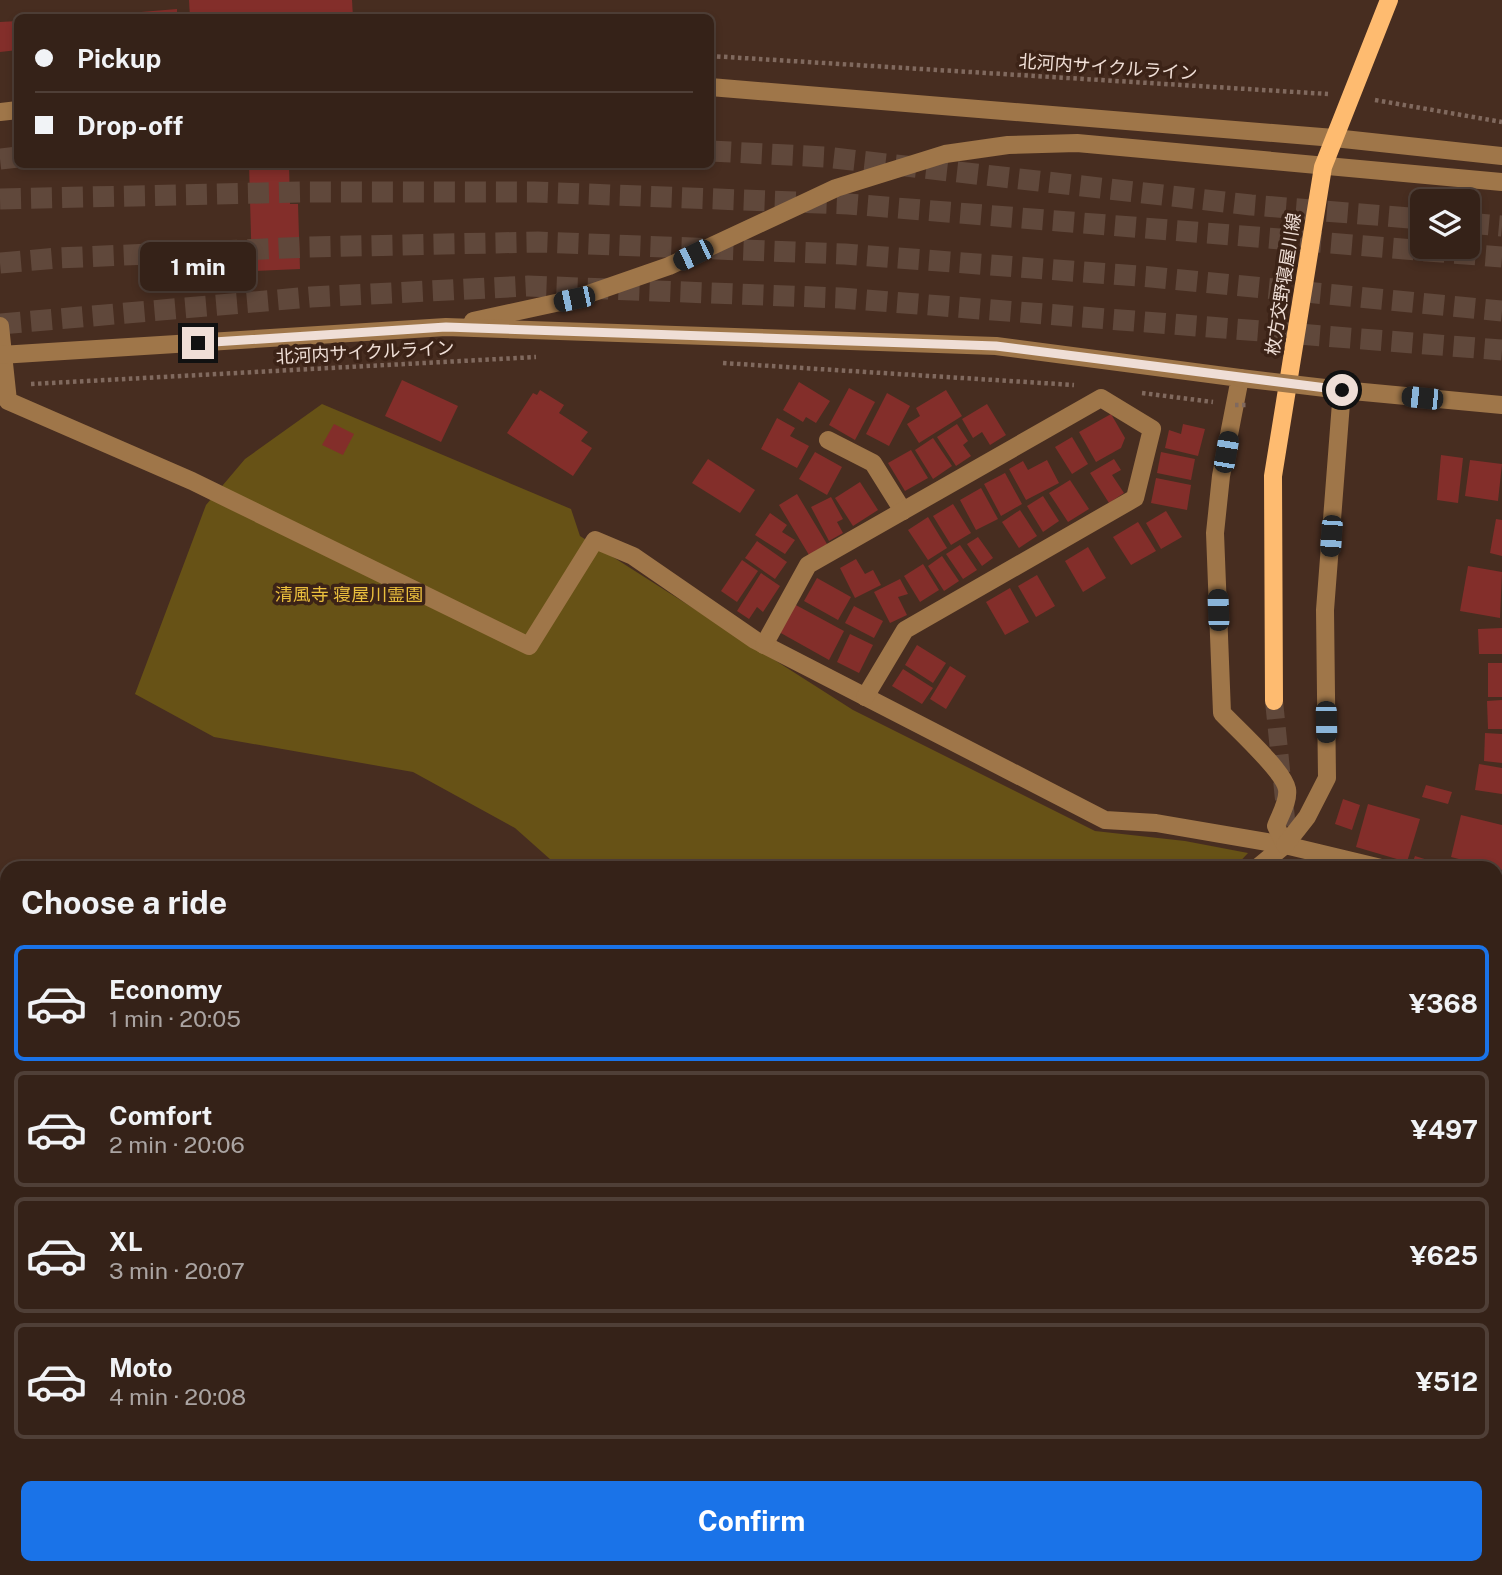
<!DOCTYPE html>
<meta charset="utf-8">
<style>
:root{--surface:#352218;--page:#402f25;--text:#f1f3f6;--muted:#aaa4a2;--line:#4f3f37;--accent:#1a73e8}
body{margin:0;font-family:"Public Sans","Noto Sans JP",sans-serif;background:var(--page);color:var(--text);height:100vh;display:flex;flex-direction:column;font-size:26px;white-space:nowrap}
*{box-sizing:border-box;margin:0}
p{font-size:23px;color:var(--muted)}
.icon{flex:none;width:38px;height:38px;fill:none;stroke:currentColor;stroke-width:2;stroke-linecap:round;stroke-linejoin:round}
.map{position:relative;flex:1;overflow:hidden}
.sheet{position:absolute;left:0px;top:861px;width:1503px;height:714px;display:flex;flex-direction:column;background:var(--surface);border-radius:21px 21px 0 0;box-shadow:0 4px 10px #0003,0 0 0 2px var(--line)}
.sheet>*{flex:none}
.banner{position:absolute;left:14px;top:14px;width:700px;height:154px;border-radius:10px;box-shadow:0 4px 10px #0003,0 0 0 2px var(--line);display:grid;align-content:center;height:154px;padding:0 21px;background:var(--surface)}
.tools{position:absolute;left:1410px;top:189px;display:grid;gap:14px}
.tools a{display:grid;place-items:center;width:70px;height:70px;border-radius:10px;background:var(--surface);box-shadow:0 4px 10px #0003,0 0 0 2px var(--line);font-size:35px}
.end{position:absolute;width:32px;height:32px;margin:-16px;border:9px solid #efded6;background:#111;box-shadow:0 0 0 4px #111}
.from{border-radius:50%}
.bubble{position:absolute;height:49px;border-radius:10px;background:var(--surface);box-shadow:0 4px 10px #0003,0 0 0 2px var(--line);font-size:23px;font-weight:700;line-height:49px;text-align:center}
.car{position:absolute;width:21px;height:42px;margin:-21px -10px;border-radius:9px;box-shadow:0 0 5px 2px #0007;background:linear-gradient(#222 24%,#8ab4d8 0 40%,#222 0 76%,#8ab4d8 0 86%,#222 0)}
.banner b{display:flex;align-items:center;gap:24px;height:66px;font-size:26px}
.banner b+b{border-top:2px solid var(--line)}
.banner i{width:18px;height:18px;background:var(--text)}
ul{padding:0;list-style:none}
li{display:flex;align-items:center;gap:21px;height:116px;margin:0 14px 10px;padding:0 7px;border:4px solid var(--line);border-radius:10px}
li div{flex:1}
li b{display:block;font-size:26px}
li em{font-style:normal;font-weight:700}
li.on{border-color:var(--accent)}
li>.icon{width:63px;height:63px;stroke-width:1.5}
h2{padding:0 21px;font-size:32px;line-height:84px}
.button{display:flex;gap:14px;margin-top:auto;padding:14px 21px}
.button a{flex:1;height:80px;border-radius:10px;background:var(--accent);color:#fff;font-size:28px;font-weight:700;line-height:80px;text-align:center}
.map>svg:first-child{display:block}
</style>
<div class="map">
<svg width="1502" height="1575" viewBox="0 0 1502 1575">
<rect width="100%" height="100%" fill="#472d20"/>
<polygon fill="#675216" points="322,404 571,509 580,536 853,710 1095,831 1185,841 1248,853 1234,868 560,868 515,828 413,772 214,737 135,694 206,505 245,459"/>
<polygon fill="#45061e" stroke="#784755" stroke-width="2" points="458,1568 666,1568 663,1575 454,1575"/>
<g fill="#832e2a">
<polygon points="189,0 352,0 353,18 190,18"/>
<polygon points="177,9 177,18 93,18 93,16"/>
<polygon points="18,21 18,50 0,52 0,22"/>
<polygon points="249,164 289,164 290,204 298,204 300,269 252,271"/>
<polygon points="402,380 458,406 441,442 385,416"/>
<polygon points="799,382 830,401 816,423 806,417 803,422 783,410"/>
<polygon points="849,388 875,402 855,440 829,425"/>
<polygon points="540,390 564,405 559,413 588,432 581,441 592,448 573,476 507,433 533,393 537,395"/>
<polygon points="946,390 962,416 919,443 907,424 920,416 916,408"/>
<polygon points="887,393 910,406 889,446 866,434"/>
<polygon points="987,404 1006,435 990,445 982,432 973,438 962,419"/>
<polygon points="1111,414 1125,438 1121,448 1096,462 1079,432"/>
<polygon points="777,418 795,428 790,436 809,446 797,468 761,449"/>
<polygon points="334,424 354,434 343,455 322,445"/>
<polygon points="957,424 968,441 963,445 971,456 956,466 937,437"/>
<polygon points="1183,424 1205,429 1198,456 1165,448 1169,430 1181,434"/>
<polygon points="1072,437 1088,464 1072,474 1055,447"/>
<polygon points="933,438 952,466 933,479 915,450"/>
<polygon points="911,450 928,478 905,491 888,463"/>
<polygon points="815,452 842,467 827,495 799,479"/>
<polygon points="1161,452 1195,459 1191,480 1157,473"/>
<polygon points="1441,455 1463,458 1458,503 1437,500"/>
<polygon points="708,459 755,490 740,513 692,483"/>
<polygon points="1114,459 1121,470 1112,475 1124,493 1109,503 1090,473"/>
<polygon points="1047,460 1059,483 1026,500 1009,469 1023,461 1028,470"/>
<polygon points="1470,460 1502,464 1498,501 1465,496"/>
<polygon points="1005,473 1022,504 1001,516 984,484"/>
<polygon points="1156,478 1191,485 1187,510 1151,503"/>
<polygon points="1070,480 1089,509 1068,522 1049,493"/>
<polygon points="860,482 878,510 853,526 835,498"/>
<polygon points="981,488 998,519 976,530 960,500"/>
<polygon points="797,494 827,544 809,555 779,505"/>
<polygon points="1043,496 1059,521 1043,532 1027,506"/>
<polygon points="831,497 843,519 837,522 843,533 829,541 811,507"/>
<polygon points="953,504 971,533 951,545 933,516"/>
<polygon points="1020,510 1037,536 1019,548 1002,522"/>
<polygon points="1166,511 1182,537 1161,549 1146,523"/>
<polygon points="770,513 787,525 782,532 795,540 785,554 755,535"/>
<polygon points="928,517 947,548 928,560 908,530"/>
<polygon points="1496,519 1502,520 1502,556 1490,553"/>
<polygon points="1138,522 1156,551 1131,565 1113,537"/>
<polygon points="978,537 993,558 982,566 967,544"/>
<polygon points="757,541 787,562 775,579 745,558"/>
<polygon points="960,545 977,570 963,579 946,554"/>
<polygon points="1088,547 1106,578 1083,592 1065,561"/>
<polygon points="942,556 959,581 944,591 928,566"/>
<polygon points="856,559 865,574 873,570 881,585 855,598 840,568"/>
<polygon points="742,560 758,571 737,602 721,591"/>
<polygon points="923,564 939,590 920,602 904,576"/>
<polygon points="1468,566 1502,572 1500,618 1460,611"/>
<polygon points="761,573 780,586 763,612 757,607 749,619 737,611"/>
<polygon points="1037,575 1055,606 1036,617 1018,586"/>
<polygon points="817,578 851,597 838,620 804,601"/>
<polygon points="900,579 908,594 898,597 907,615 890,623 874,592"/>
<polygon points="1010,588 1029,622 1005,635 986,602"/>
<polygon points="794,604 844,631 829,660 779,632"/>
<polygon points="854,606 883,621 874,638 845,623"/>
<polygon points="1502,628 1502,654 1479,654 1478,629"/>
<polygon points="850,634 873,645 859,673 837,662"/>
<polygon points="917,645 946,663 933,683 905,665"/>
<rect x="1488" y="663" width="14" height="34"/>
<polygon points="950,666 966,676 946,709 930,699"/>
<polygon points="903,669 933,688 922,704 892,686"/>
<polygon points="1502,700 1502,729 1488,729 1487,701"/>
<polygon points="1485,733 1502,734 1502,763 1484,761"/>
<polygon points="1479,764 1502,768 1502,794 1475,790"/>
<polygon points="1426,785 1452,792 1448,804 1422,797"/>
<polygon points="1343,799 1360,805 1352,830 1335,824"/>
<polygon points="1368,804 1420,819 1407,862 1356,847"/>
<polygon points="1461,815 1502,825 1502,870 1451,857"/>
<polygon points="1415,856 1434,862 1432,868 1411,867"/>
<polygon points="1502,941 1502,957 1496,953"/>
<polygon points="1496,963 1502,967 1502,991 1496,999"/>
<polygon points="1496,1081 1502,1085 1502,1117 1499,1121 1496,1119"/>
<polygon points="1501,1151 1502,1152 1502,1200 1496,1194 1496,1154"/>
</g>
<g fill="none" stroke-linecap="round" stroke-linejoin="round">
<polyline stroke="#60483b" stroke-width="18" stroke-dasharray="18 9" stroke-linecap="butt" points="1274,701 1291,868"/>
<g stroke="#60483b" stroke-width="21" stroke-dasharray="21 10" stroke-linecap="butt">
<polyline points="710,151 825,157 1251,205 1423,219"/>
<polyline points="0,159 18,157"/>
<polyline points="0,199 304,192 534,192 848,204 1502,257"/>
<polyline points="1468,223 1502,226"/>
<polyline points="0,263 58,258 309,247 538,242 845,254 1151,277 1502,311"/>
<polyline points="0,324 311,297 528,286 841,298 1502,350"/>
</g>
<g stroke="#80695e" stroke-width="4.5" stroke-dasharray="3.5 3.5" stroke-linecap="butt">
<polyline points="710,56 1328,94"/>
<polyline points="1375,100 1502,122"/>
<polyline points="723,363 1074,385"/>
<polyline points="31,384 536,357"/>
<polyline points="1142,393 1213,402"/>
</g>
<g stroke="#9f7649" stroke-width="18">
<polyline points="710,87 1334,138 1502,156"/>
<polyline points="0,112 18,110"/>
<polyline points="473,321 574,299 669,266 836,188 945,154 1008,145 1077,143 1502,182"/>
<polyline points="0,326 8,401 192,481 529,646 595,540 633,556 755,640 1105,820 1156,823 1285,845 1257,868"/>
<path d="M 0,355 L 446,327 L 996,346 L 1240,378 L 1221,476 L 1215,533 L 1222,713 C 1236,728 1284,771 1287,789 C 1289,801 1280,815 1276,826 L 1285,845 L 1381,868"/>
<polyline points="828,440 873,463 903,511"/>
<polyline points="764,645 808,565 1101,398 1152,429 1135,498 905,630 865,697"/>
<polyline points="1285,845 1307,817 1327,778 1325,610 1342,390 1502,405"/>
<polyline points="1496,896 1502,897"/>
<polyline points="0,926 7,926"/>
<polyline points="1496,1025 1502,1016"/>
<polyline points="1496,1215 1502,1221"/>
<polyline points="1496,1261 1502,1254"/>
<polyline points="1496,1450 1502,1470"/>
<polyline points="415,1575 418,1568"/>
<polyline points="1149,1575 1152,1568"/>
</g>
<g stroke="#febb70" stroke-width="18">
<polyline points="1274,701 1273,476 1323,167 1389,0"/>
<polyline points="1486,1568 1488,1575"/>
</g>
<polyline stroke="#80695e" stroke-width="4.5" stroke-dasharray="3.5 3.5" stroke-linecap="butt" points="1235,405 1246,405"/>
<polyline stroke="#9f7649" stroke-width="18" points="1240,378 1342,390"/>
</g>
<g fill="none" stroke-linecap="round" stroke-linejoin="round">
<polyline stroke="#efded6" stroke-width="9" points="198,343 446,327 996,346 1342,390"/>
</g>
<g text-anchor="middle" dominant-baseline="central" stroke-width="7" stroke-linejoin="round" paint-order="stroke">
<g font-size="18" fill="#efded6" stroke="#3c2317">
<text transform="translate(1108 67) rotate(4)">北河内サイクルライン</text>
<text transform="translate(1283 284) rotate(-81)">枚方交野寝屋川線</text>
<text transform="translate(365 352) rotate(-3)">北河内サイクルライン</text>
</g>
<g font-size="18" fill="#eabe3d" stroke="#3c2317">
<text x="349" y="594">清風寺 寝屋川霊園</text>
</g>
</g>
</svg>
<div class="tools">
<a><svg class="icon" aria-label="layers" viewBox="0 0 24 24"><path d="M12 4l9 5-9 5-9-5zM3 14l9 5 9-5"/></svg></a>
</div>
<i class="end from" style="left:1342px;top:390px"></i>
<i class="end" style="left:198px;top:343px"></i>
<div class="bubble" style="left:140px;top:242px;width:116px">1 min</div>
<i class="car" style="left:693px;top:255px;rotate:244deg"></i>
<i class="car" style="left:574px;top:299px;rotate:258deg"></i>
<i class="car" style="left:1422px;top:398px;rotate:276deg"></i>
<i class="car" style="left:1226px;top:452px;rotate:10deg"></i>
<i class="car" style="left:1331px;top:536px;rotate:184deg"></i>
<i class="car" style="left:1218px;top:610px;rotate:358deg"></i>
<i class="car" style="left:1326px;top:722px;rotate:179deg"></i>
<div class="banner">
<b><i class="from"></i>Pickup</b>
<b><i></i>Drop-off</b>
</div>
<section class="sheet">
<h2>Choose a ride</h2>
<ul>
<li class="on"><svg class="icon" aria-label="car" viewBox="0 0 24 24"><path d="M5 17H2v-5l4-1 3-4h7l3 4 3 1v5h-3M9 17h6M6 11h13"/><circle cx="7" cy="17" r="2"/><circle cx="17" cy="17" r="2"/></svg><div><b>Economy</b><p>1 min · 20:05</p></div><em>¥368</em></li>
<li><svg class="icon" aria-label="car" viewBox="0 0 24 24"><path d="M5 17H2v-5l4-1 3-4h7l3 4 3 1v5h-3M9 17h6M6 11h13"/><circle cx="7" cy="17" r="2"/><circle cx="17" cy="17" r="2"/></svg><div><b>Comfort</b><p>2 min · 20:06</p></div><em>¥497</em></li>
<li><svg class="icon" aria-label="car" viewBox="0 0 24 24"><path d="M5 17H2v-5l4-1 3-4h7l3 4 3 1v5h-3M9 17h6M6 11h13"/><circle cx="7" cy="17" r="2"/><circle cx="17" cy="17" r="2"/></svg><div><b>XL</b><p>3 min · 20:07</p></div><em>¥625</em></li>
<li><svg class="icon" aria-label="car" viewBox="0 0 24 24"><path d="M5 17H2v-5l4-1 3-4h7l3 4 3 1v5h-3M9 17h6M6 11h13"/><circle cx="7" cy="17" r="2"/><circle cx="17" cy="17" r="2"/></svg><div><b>Moto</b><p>4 min · 20:08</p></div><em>¥512</em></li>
</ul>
<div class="button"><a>Confirm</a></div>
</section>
</div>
